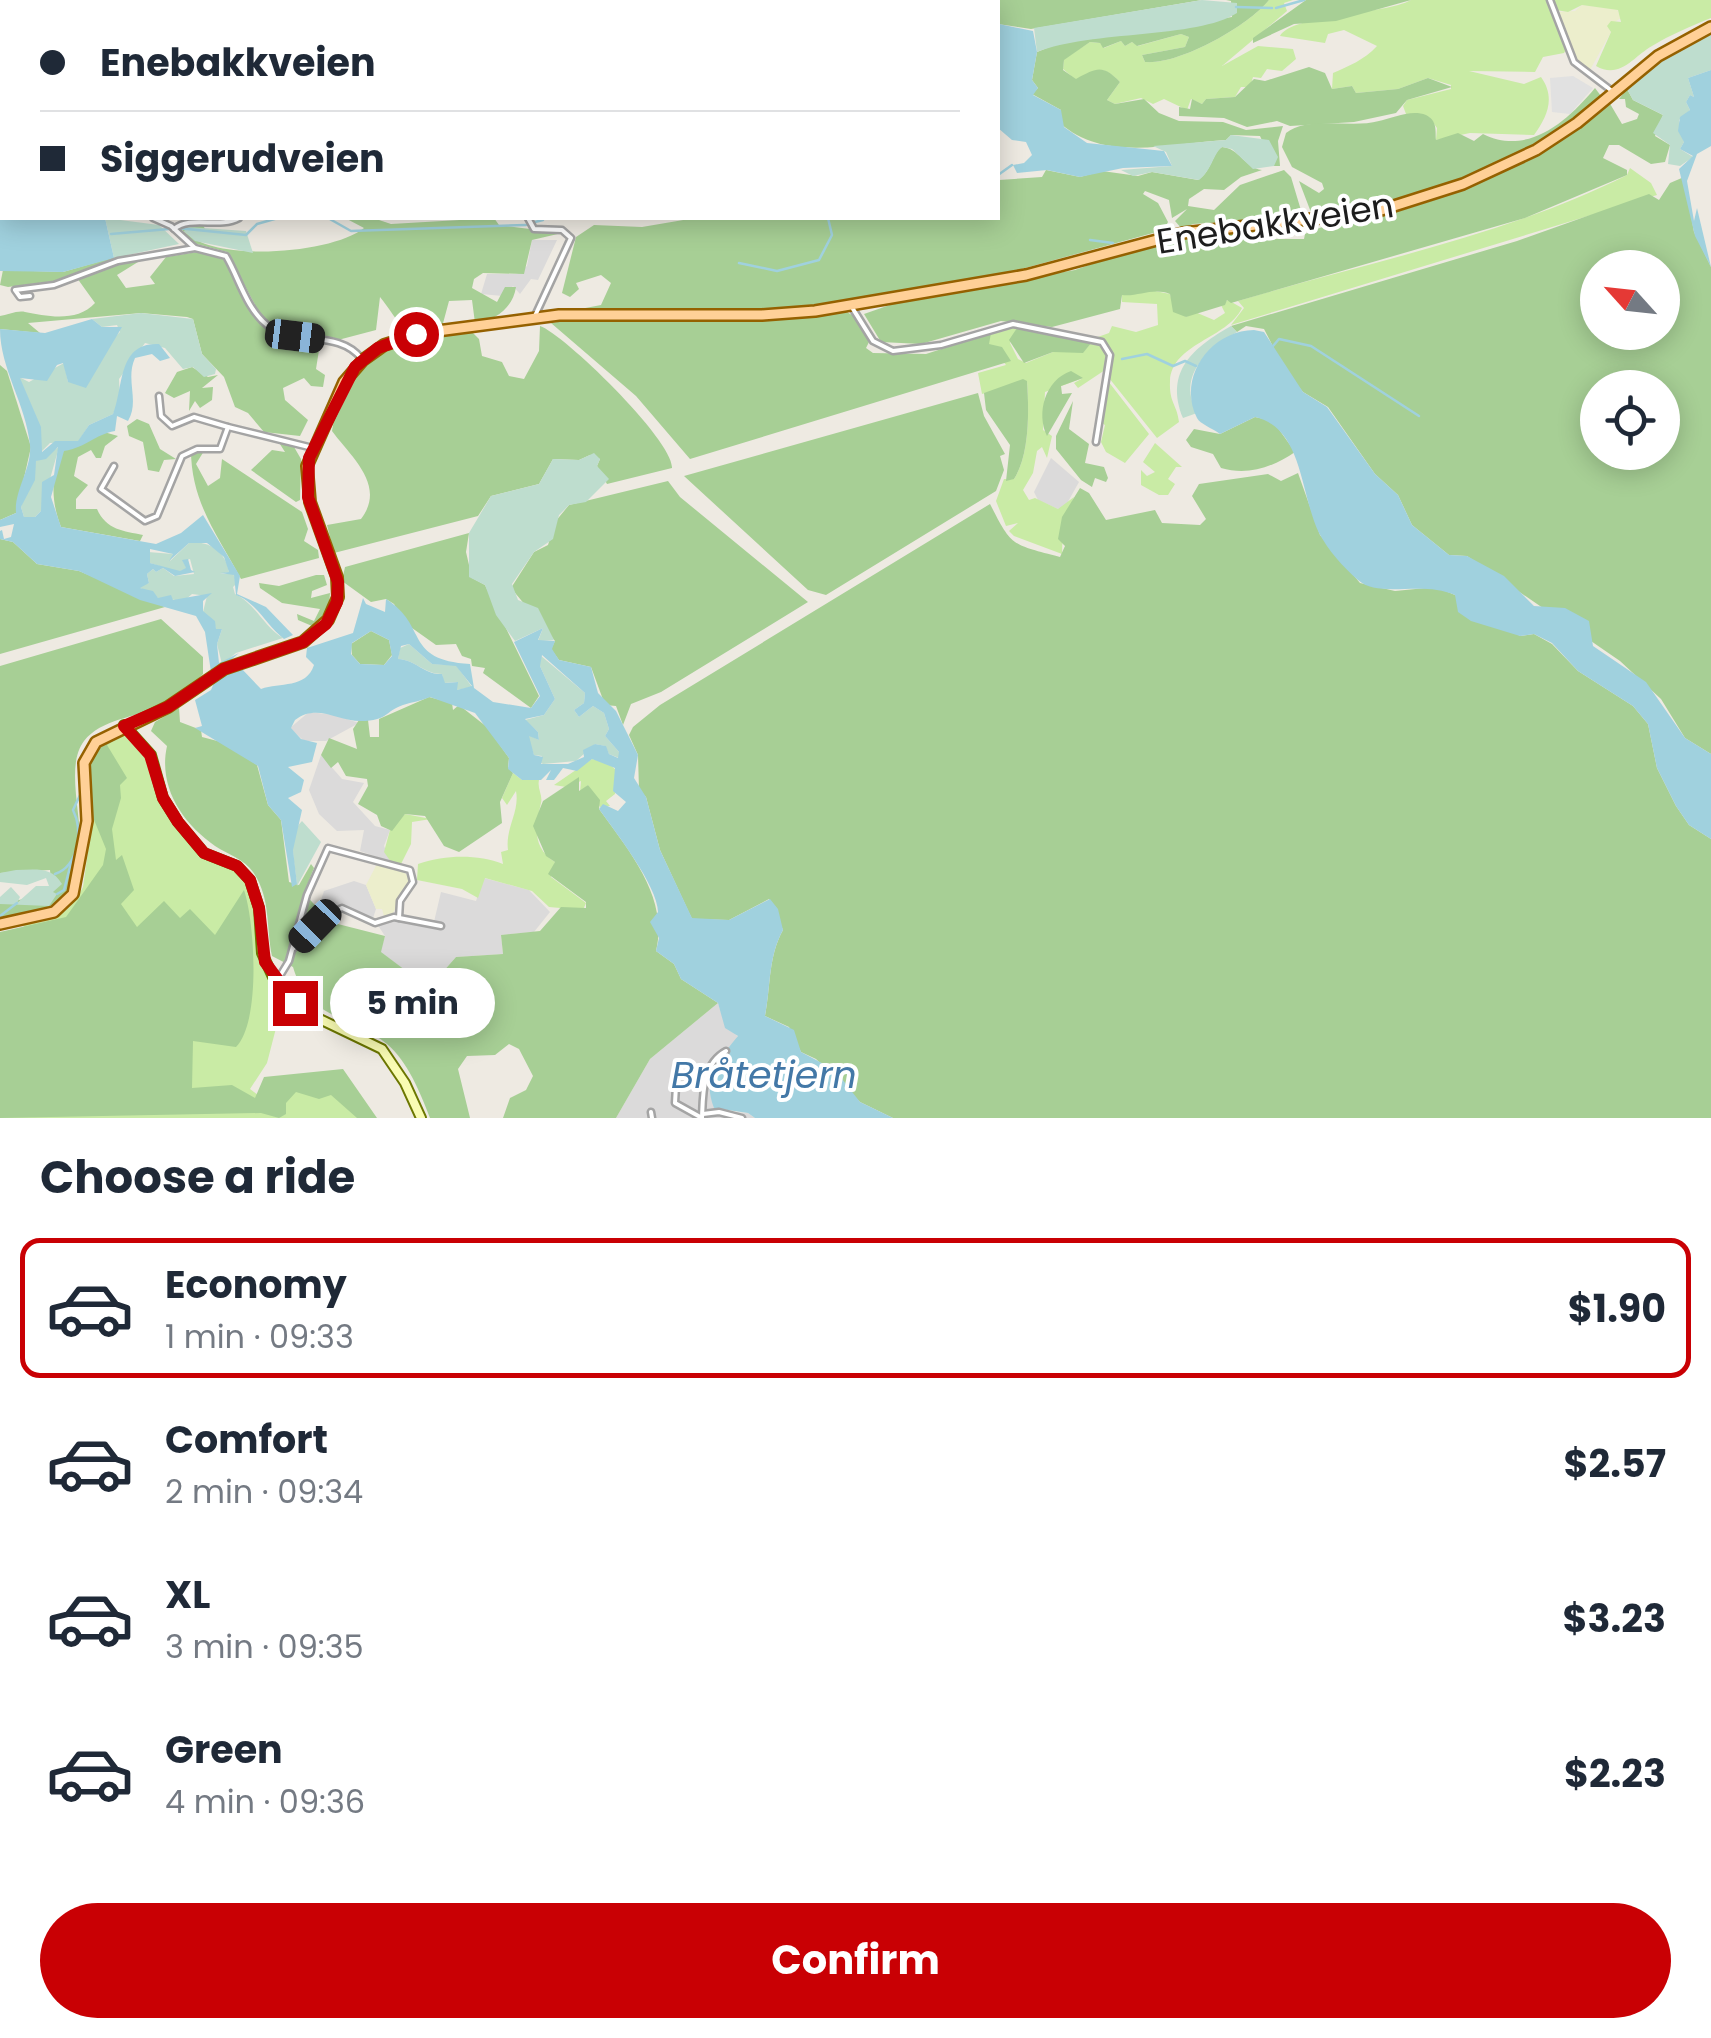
<!DOCTYPE html>
<meta charset="utf-8">
<style>
:root{--surface:#fff;--page:#f6f6f7;--text:#1f2937;--muted:#747a83;--line:#e0e1e3;--accent:#c90004}
body{margin:0;font-family:Poppins,sans-serif;background:var(--page);color:var(--text);height:100vh;display:flex;flex-direction:column;font-size:38px;white-space:nowrap}
*{box-sizing:border-box;margin:0}
p{font-size:32px;color:var(--muted)}
.icon{flex:none;width:55px;height:55px;fill:none;stroke:currentColor;stroke-width:2;stroke-linecap:round;stroke-linejoin:round}
.map{position:relative;height:1118px;overflow:hidden}
.drawer{display:flex;flex-direction:column;background:var(--surface);flex:1}
.drawer>*{flex:none}
.top-card{position:absolute;left:0px;top:0px;width:1000px;height:220px;box-shadow:0 5px 25px #0003;display:grid;align-content:center;height:220px;padding:0 40px;background:var(--surface)}
.needle{width:65px;rotate:297deg}
.controls{position:absolute;left:1580px;top:250px;display:grid;gap:20px}
.controls a{display:grid;place-items:center;width:100px;height:100px;border-radius:50%;background:var(--surface);box-shadow:0 5px 25px #0003;font-size:50px}
.end{position:absolute;width:45px;height:45px;margin:-22px;border:12px solid #c90004;background:#fff;box-shadow:0 0 0 5px #fff}
.from{border-radius:50%}
.bubble{position:absolute;height:70px;border-radius:35px;background:var(--surface);box-shadow:0 5px 25px #0003;font-size:32px;font-weight:700;line-height:70px;text-align:center}
.car{position:absolute;width:30px;height:60px;margin:-30px -15px;border-radius:12px;box-shadow:0 0 8px 2px #0007;background:linear-gradient(#222 24%,#8ab4d8 0 40%,#222 0 76%,#8ab4d8 0 86%,#222 0)}
.top-card b{display:flex;align-items:center;gap:35px;height:95px;font-size:38px}
.top-card b+b{border-top:2px solid var(--line)}
.top-card i{width:25px;height:25px;background:var(--text)}
ul{padding:0;list-style:none}
li{display:flex;align-items:center;gap:30px;height:140px;margin:0 20px 15px;padding:0 20px;border:5px solid transparent;border-radius:20px}
li div{flex:1}
li b{display:block;font-size:38px}
li em{font-style:normal;font-weight:700}
li.selected{border-color:var(--accent)}
li>.icon{width:90px;height:90px;stroke-width:1.5}
h2{padding:0 40px;font-size:45px;line-height:120px}
.primary-button{display:flex;gap:20px;margin-top:auto;padding:20px 40px}
.primary-button a{flex:1;height:115px;border-radius:60px;background:var(--accent);color:#fff;font-size:40px;font-weight:700;line-height:115px;text-align:center}
.map>svg:first-child{display:block}
</style>
<div class="map">
<svg width="1711" height="1118" viewBox="0 0 1711 1118">
<rect width="100%" height="100%" fill="#eeeae2"/>
<g fill="#dbdada">
<polygon points="532,240 557,240 538,280 531,279 520,294 513,286 503,296 481,294 487,274 517,274 527,266"/>
<polygon points="1051,458 1079,482 1065,507 1058,509 1038,500 1034,492"/>
<polygon points="309,712 335,715 359,723 326,741 304,741 290,728"/>
<polygon points="321,755 342,779 364,783 353,802 375,826 390,830 384,846 391,862 360,851 364,830 337,831 319,814 309,790"/>
<polygon points="484,878 529,890 550,912 534,932 501,935 503,954 456,957 441,974 413,976 380,952 385,936 377,924 393,918 433,926 441,892 476,901"/>
<polygon points="354,881 366,885 376,909 372,921 345,905 323,916 320,903 324,891"/>
<polygon points="718,1003 724,1021 738,1037 710,1075 712,1099 723,1111 748,1113 755,1118 616,1118 650,1059"/>
</g>
<g fill="#eceecc">
<polygon points="1582,5 1617,9 1621,18 1608,26 1611,32 1590,70 1576,62 1556,12 1575,11"/>
<polygon points="378,862 397,867 411,878 392,915 384,916 382,909 376,909 366,885"/>
</g>
<g fill="#c9eba5">
<path d="M 1269,0 L 1293,0 L 1284,3 L 1287,11 L 1222,66 L 1258,46 L 1293,49 L 1296,59 L 1282,71 L 1267,69 L 1261,78 L 1253,77 L 1250,87 L 1241,87 L 1235,97 L 1206,99 L 1202,104 L 1191,99 L 1187,110 L 1164,99 L 1153,104 L 1141,98 L 1115,104 L 1107,100 L 1120,82 C 1102,65 1098,68 1076,80 L 1063,69 L 1064,59 L 1090,42 L 1100,43 L 1104,48 L 1121,41 L 1125,46 L 1132,42 L 1138,46 L 1181,34 L 1189,37 L 1185,47 L 1142,55 L 1145,62 C 1179,65 1247,27 1269,0 Z"/>
<path d="M 1411,0 L 1547,0 L 1567,48 L 1564,53 L 1543,57 L 1535,72 L 1469,71 L 1524,84 L 1541,77 C 1556,98 1547,117 1534,135 L 1470,133 L 1436,140 L 1437,128 L 1429,117 L 1406,114 L 1403,106 L 1407,100 L 1451,89 L 1451,85 L 1428,78 L 1398,89 L 1356,93 L 1352,86 L 1332,89 L 1333,73 C 1349,66 1364,60 1377,46 L 1344,30 L 1328,34 L 1325,43 L 1280,36 C 1292,14 1384,15 1411,0 Z"/>
<path d="M 1551,0 L 1711,0 L 1711,18 C 1691,26 1670,35 1652,46 C 1634,56 1620,80 1596,66 L 1611,32 L 1607,26 L 1611,21 L 1621,22 L 1618,10 L 1582,5 L 1568,12 L 1556,10 Z"/>
<path d="M 1630,168 L 1651,183 L 1657,195 L 1231,325 L 1244,308 L 1238,301 C 1368,262 1506,236 1627,175 Z"/>
<path d="M 1150,290 L 1170,294 L 1174,308 L 1186,317 L 1195,312 L 1214,320 L 1225,313 L 1221,305 L 1228,300 L 1242,308 C 1227,339 1172,343 1170,381 C 1169,403 1177,404 1179,422 L 1157,438 L 1109,378 L 1111,349 L 1095,338 L 1109,333 L 1112,326 L 1136,332 L 1158,325 L 1157,304 L 1122,302 L 1122,295 Z"/>
<path d="M 1018,326 L 1010,343 L 1018,359 L 1026,363 L 1053,352 L 1083,352 L 1093,341 L 1102,344 L 1108,355 L 1105,370 L 1078,388 L 1074,383 L 1083,378 L 1045,392 L 1043,430 L 1052,436 L 1047,458 L 1042,447 L 1037,451 L 1033,473 L 1023,490 L 1029,500 L 1035,498 L 1058,509 L 1074,497 L 1063,524 L 1062,554 L 1014,536 L 1009,531 L 1018,523 L 1006,526 L 996,501 L 1004,479 L 1014,479 C 1030,455 1029,409 1027,381 L 982,394 L 978,373 L 1006,365 L 987,342 L 990,330 Z"/>
<polygon points="1108,381 1149,434 1125,463 1106,452 1101,442 1105,425 1098,421"/>
<polygon points="1155,443 1182,467 1176,467 1168,479 1175,484 1168,495 1159,495 1141,485 1141,470 1147,476 1155,472 1143,462"/>
<path d="M 125,734 L 145,751 L 157,787 L 188,840 L 247,878 L 257,911 L 259,958 L 283,1001 L 267,1063 L 250,1089 L 258,1095 C 303,1086 327,1081 359,1118 L 0,1118 L 24,924 C 53,922 70,914 83,887 L 103,746 Z"/>
<polygon points="592,759 608,763 617,771 615,794 606,801 610,806 600,807 588,785 580,792 581,781 566,787 554,785"/>
<path d="M 513,773 L 522,780 L 539,780 C 537,789 543,795 541,803 C 536,825 531,847 555,862 L 551,877 L 586,903 L 583,910 L 549,907 L 532,891 L 485,878 L 478,898 L 462,889 L 417,880 L 418,864 C 448,854 479,855 503,864 L 501,852 L 508,850 C 505,828 520,812 516,791 L 507,805 L 502,798 Z"/>
<polygon points="405,814 431,819 412,822 411,844 401,864 391,862 384,852 390,830"/>
</g>
<g fill="#a7cf95" fill-rule="evenodd">
<polygon points="917,0 1202,0 1031,29 998,24 998,2"/>
<path d="M 1226,0 L 1269,0 C 1247,27 1179,65 1145,62 L 1142,55 L 1185,47 L 1189,37 L 1181,34 L 1137,46 L 1132,42 L 1125,46 L 1121,41 L 1103,48 L 1100,43 L 1090,42 L 1064,60 L 1063,70 L 1076,79 C 1097,68 1102,64 1120,82 L 1107,100 L 1115,104 L 1144,99 L 1159,113 L 1179,121 L 1223,122 L 1246,130 L 1283,126 L 1278,141 L 1280,166 L 1274,166 L 1260,136 L 1231,135 L 1226,140 C 1175,142 1105,164 1060,123 L 1061,110 L 1032,94 L 1038,88 L 1032,80 L 1037,52 L 1062,42 L 1232,17 L 1231,1 Z"/>
<polygon points="1306,0 1411,0 1336,21 1294,24 1253,43 1253,38"/>
<polygon points="1309,67 1325,73 1332,89 1352,86 1356,93 1398,89 1428,78 1452,87 1407,100 1396,113 1354,122 1290,126 1277,121 1247,127 1224,118 1179,116 1179,107 1190,109 1192,99 1202,104 1206,99 1235,97 1254,79 1265,81"/>
<path d="M 1595,88 L 1601,96 C 1523,167 1415,203 1312,215 L 1299,181 L 1319,193 L 1324,189 L 1322,183 L 1292,167 L 1282,147 L 1286,133 C 1309,115 1351,129 1379,121 C 1393,118 1411,109 1426,115 C 1438,121 1435,132 1436,140 L 1458,133 L 1474,141 L 1483,134 C 1527,156 1566,123 1595,88 Z"/>
<path d="M 1627,89 L 1633,100 L 1663,115 L 1655,136 L 1670,145 L 1665,162 L 1651,164 L 1619,145 L 1609,145 L 1603,158 L 1627,170 L 1627,175 L 1525,218 L 1231,303 L 1227,300 L 1225,305 L 1186,317 L 1173,312 L 1170,294 C 1153,287 1138,297 1122,295 L 1120,309 L 1052,327 L 1001,321 L 921,344 L 881,342 L 864,314 L 904,300 L 1075,270 L 1148,244 L 1196,235 L 1254,231 L 1270,239 L 1304,239 L 1305,234 C 1333,220 1366,221 1396,212 C 1476,189 1544,155 1609,102 L 1622,124 L 1637,119 L 1639,114 L 1626,107 L 1625,99 L 1619,99 Z"/>
<path d="M 1222,147 C 1239,148 1245,168 1262,170 L 1241,177 L 1224,190 L 1204,189 L 1189,199 L 1188,206 L 1214,210 L 1240,185 L 1284,170 L 1291,177 L 1303,217 L 1193,224 L 1182,229 L 1175,221 L 1187,209 L 1172,218 L 1169,200 L 1145,191 L 1143,194 L 1158,203 L 1168,222 L 1164,230 L 992,277 L 817,305 L 749,312 L 575,310 L 601,305 L 611,283 L 601,275 L 576,283 L 579,289 L 570,297 L 562,293 L 576,237 L 594,225 L 642,227 L 695,218 L 998,218 L 999,180 L 1042,177 L 1046,170 L 1080,177 L 1102,171 L 1138,176 L 1152,172 L 1198,180 C 1212,171 1212,153 1222,147 Z"/>
<path d="M 1684,177 L 1694,232 L 1711,267 L 1711,754 L 1685,738 L 1661,699 L 1620,661 L 1467,556 L 1449,555 L 1412,525 L 1398,495 L 1375,474 L 1328,407 L 1303,392 L 1285,370 L 1264,329 L 1246,326 L 1237,332 L 1231,326 L 1517,241 L 1649,194 L 1659,200 L 1670,183 ZM 1598,268 L 1662,268 L 1662,332 L 1598,332 ZM 1598,388 L 1662,388 L 1662,452 L 1598,452 Z"/>
<path d="M 345,218 L 373,218 L 391,224 L 494,218 L 499,225 L 562,233 L 532,240 L 524,274 L 483,273 L 474,279 L 472,288 L 497,302 L 505,287 L 516,287 C 513,308 495,321 475,323 L 472,300 L 449,301 L 442,327 C 395,333 405,328 380,297 L 376,330 L 338,340 L 273,325 L 262,318 L 227,252 L 193,243 L 179,226 L 203,225 L 205,229 L 184,231 C 214,264 334,253 364,228 Z"/>
<path d="M 203,251 L 225,259 C 264,326 242,328 325,343 L 319,350 L 316,369 L 325,375 L 323,387 L 311,386 L 304,378 L 283,388 L 285,400 L 308,420 L 300,436 L 264,432 L 248,413 L 235,407 L 224,377 L 202,354 L 193,319 L 187,317 L 141,313 L 28,323 L 40,333 L 0,329 L 0,316 C 7,315 18,310 25,312 C 46,316 77,323 95,303 L 77,278 L 8,287 L 0,285 L 3,270 L 63,272 L 125,254 L 138,262 L 117,275 L 126,288 L 155,284 L 150,277 L 166,257 Z"/>
<polygon points="847,312 855,317 869,342 866,348 873,353 926,354 991,333 989,344 1002,347 1011,361 690,459 636,396 551,323 591,317 749,322"/>
<path d="M 540,326 C 564,334 674,441 672,468 L 607,484 L 597,466 L 600,459 L 590,455 L 579,460 L 553,459 L 539,484 L 491,496 L 478,516 L 334,553 L 327,525 L 361,519 C 387,485 350,456 332,431 C 340,379 372,346 425,338 C 441,335 457,336 472,332 L 479,339 L 482,356 L 502,362 L 509,376 L 524,379 L 539,351 Z"/>
<polygon points="1017,328 1092,342 1083,353 1053,352 1024,363 1009,340"/>
<polygon points="0,365 7,371 31,447 16,513 0,520"/>
<polygon points="192,367 208,377 218,375 202,388 213,387 212,400 200,408 195,401 189,411 190,391 174,398 165,393 177,372"/>
<path d="M 1071,371 L 1083,378 L 1061,386 L 1062,394 L 1072,393 L 1047,436 C 1036,413 1045,380 1071,371 Z"/>
<path d="M 1023,379 L 1027,381 C 1029,409 1030,455 1014,479 L 1006,481 L 1010,445 L 986,410 L 984,393 Z"/>
<polygon points="978,393 984,416 1005,454 1000,456 1004,470 996,491 826,595 808,590 684,476"/>
<polygon points="1073,401 1069,429 1089,444 1085,463 1104,467 1108,478 1106,482 1095,478 1092,487 1081,480 1056,449 1056,436"/>
<path d="M 1255,417 L 1273,421 L 1295,452 C 1273,467 1248,476 1221,468 L 1213,454 L 1191,447 L 1186,440 L 1194,429 L 1220,434 Z"/>
<polygon points="137,419 149,424 160,449 176,459 164,460 159,472 148,470 143,442 129,436 127,426"/>
<path d="M 104,432 L 118,436 L 105,446 L 101,458 L 96,458 L 91,450 L 78,457 L 74,476 L 88,485 L 76,499 L 76,509 L 97,509 C 106,530 124,531 143,535 L 140,541 L 61,527 C 51,501 50,475 64,450 Z"/>
<polygon points="290,440 301,459 300,500 296,502 251,470 272,450 285,452 278,441"/>
<path d="M 196,449 L 204,451 L 196,464 L 208,486 L 220,478 L 222,459 L 302,512 L 308,529 L 304,541 L 318,550 L 319,558 L 241,579 C 219,537 191,503 191,450 Z"/>
<path d="M 1298,473 L 1320,535 L 1360,583 L 1395,591 L 1436,587 L 1455,595 L 1520,636 L 1534,634 L 1552,644 L 1578,671 L 1633,706 L 1648,724 L 1657,768 L 1676,806 L 1689,825 L 1711,839 L 1711,1118 L 893,1118 L 860,1102 L 816,1059 L 801,1052 L 789,1027 L 765,1016 C 771,985 768,957 783,930 L 769,899 L 729,920 L 692,919 L 660,850 L 646,797 L 639,790 L 638,755 L 629,735 L 633,727 L 660,705 L 990,504 C 1012,547 1011,544 1060,557 L 1065,546 L 1058,539 L 1062,517 L 1080,488 L 1089,493 L 1106,520 L 1155,510 L 1162,523 L 1200,525 L 1206,519 L 1192,496 L 1199,484 L 1268,474 L 1281,481 Z"/>
<polygon points="668,481 680,497 808,602 661,692 631,704 623,725 616,706 605,705 591,667 559,660 551,649 555,641 511,588 534,552 548,545 555,522 569,505"/>
<polygon points="469,533 466,552 472,578 485,585 539,696 531,708 483,673 485,668 472,666 471,659 462,656 456,644 436,645 405,623 394,604 386,599 371,602 342,581 345,567"/>
<polygon points="0,539 13,542 37,564 79,571 165,607 0,654"/>
<path d="M 316,575 L 324,575 L 327,585 L 312,591 L 311,598 L 330,593 C 330,605 323,619 312,626 L 298,620 L 297,614 L 314,621 L 320,609 L 282,603 L 260,588 L 259,583 L 279,586 Z"/>
<path d="M 161,619 L 203,657 L 203,674 C 191,687 176,699 160,707 C 136,717 101,719 84,741 C 56,778 107,868 59,903 C 42,915 18,911 0,919 L 0,904 L 52,893 L 50,870 L 0,873 L 0,666 Z"/>
<polygon points="371,631 389,640 392,655 384,665 360,664 352,655 351,644"/>
<polygon points="429,697 452,703 453,710 459,705 487,727 509,758 508,767 513,773 500,802 502,823 459,852 444,846 425,816 405,814 392,831 381,826 377,815 358,804 368,786 367,779 346,776 338,762 331,768 321,755 329,738 357,749 353,729 359,720 368,720 370,737 379,737 379,719"/>
<path d="M 179,708 L 180,722 L 201,730 L 202,737 L 225,743 L 257,765 L 268,805 L 281,820 L 289,882 L 299,885 L 311,864 L 314,868 L 304,893 L 330,922 L 385,936 L 381,952 L 413,976 L 441,974 L 456,957 L 503,954 L 501,935 L 540,931 L 561,907 L 586,908 L 586,902 L 548,874 L 555,862 L 546,856 L 533,826 L 543,801 L 579,777 L 579,791 L 588,785 L 600,800 L 599,809 C 629,851 669,897 656,951 L 674,964 L 681,979 L 718,1003 L 650,1059 L 616,1118 L 503,1118 L 510,1098 L 526,1090 L 533,1076 L 519,1049 L 509,1044 L 495,1055 L 467,1056 L 458,1069 L 470,1118 L 430,1118 C 420,1092 408,1062 387,1044 C 353,1016 308,1020 293,967 L 272,956 C 266,927 271,898 253,872 C 244,859 229,855 215,846 C 182,823 158,787 167,746 L 151,731 L 155,722 Z"/>
<path d="M 125,734 L 107,745 L 127,778 L 120,785 L 121,798 L 112,829 L 116,860 L 122,855 L 134,890 L 121,904 L 137,927 L 164,901 L 180,918 L 190,909 L 215,935 L 244,890 C 255,923 261,1022 236,1047 L 193,1041 L 192,1088 L 232,1085 L 255,1098 L 264,1077 L 343,1069 L 377,1118 L 357,1118 L 331,1095 L 319,1099 L 296,1092 L 286,1103 L 286,1114 L 279,1118 L 261,1113 L 0,1118 L 0,932 L 66,917 L 103,865 L 106,849 L 90,810 L 89,759 L 108,740 Z"/>
</g>
<g fill="#beddce">
<path d="M 1202,0 L 1237,3 L 1237,13 C 1196,39 1093,30 1037,52 L 1034,28 Z"/>
<polygon points="1711,35 1711,70 1688,78 1694,97 1690,95 1686,102 1690,110 1679,120 1684,142 1680,149 1693,157 1680,166 1668,164 1670,145 1653,133 1663,115 1633,100 1627,89 1677,48"/>
<path d="M 1231,135 L 1269,140 L 1278,157 L 1274,166 L 1253,169 L 1232,149 L 1222,147 C 1213,154 1212,170 1199,180 L 1152,172 L 1133,176 L 1121,170 L 1172,166 L 1166,152 L 1153,146 L 1226,140 Z"/>
<polygon points="105,218 159,225 179,244 114,258"/>
<polygon points="188,227 246,231 253,253 195,241 184,231"/>
<polygon points="141,313 193,319 202,354 216,369 215,374 204,377 193,367 183,369 165,348 145,343 119,379 120,399 113,414 89,425 78,442 50,443 41,452 37,419 19,377 29,382 64,363 68,382 120,332 117,325 102,327 92,319"/>
<path d="M 1231,326 L 1237,332 C 1206,351 1177,375 1197,413 L 1183,418 C 1164,371 1194,347 1231,326 Z"/>
<polygon points="59,447 41,511 35,517 24,517 21,507 36,461"/>
<polygon points="594,453 600,459 597,466 609,479 586,502 569,505 559,515 553,539 534,552 512,584 518,600 538,608 554,640 538,641 543,628 515,641 496,615 485,585 469,577 469,533 491,496 539,484 553,459 579,460"/>
<path d="M 189,543 C 209,540 226,552 229,572 L 220,574 L 233,574 L 238,582 L 233,587 L 235,594 C 256,604 263,626 283,638 L 236,653 L 222,664 L 217,644 L 222,629 L 216,630 L 214,621 L 211,619 L 211,624 L 203,612 L 207,596 L 192,594 L 184,601 L 158,598 L 137,586 L 149,583 L 147,574 L 153,569 L 156,572 L 163,568 L 174,576 L 194,574 L 190,559 L 183,561 L 187,569 L 178,572 L 150,563 L 148,552 L 173,554 L 170,561 Z"/>
<path d="M 409,644 L 432,664 L 456,665 L 472,687 L 457,690 L 457,682 L 444,683 L 442,674 C 424,674 416,660 398,659 L 400,648 Z"/>
<polygon points="540,655 585,693 584,703 574,710 579,717 593,706 604,713 609,729 605,736 619,752 619,758 609,754 605,746 595,744 576,761 543,764 539,762 542,756 534,755 528,738 520,759 514,750 529,735 539,740 538,732 525,720 544,715 555,699 540,666"/>
<path d="M 302,821 L 321,842 L 297,886 C 296,865 286,836 302,821 Z"/>
<path d="M 16,870 C 35,870 51,866 62,884 L 53,892 L 57,894 L 49,906 L 0,904 L 0,897 L 11,887 L 20,897 L 17,903 L 36,886 L 49,886 L 46,878 L 27,885 L 0,882 L 0,873 Z"/>
</g>
<polygon fill="#e1e1e1" points="1573,76 1593,88 1570,114 1552,112 1550,78"/>
<g fill="#a0d1de" fill-rule="evenodd">
<polygon points="999,24 1033,31 1037,52 1032,80 1038,88 1033,95 1061,110 1064,127 1087,143 1164,151 1172,166 1123,168 1080,177 1047,170 1017,173 1013,165 1024,163 1032,155 1026,142 1012,140 998,128"/>
<polygon points="1711,70 1711,146 1697,154 1687,181 1694,221 1697,208 1711,267 1695,236 1679,169 1693,156 1680,149 1684,142 1678,131 1680,117 1690,110 1686,102 1690,95 1694,97 1688,78"/>
<polygon points="0,181 2,218 105,218 114,258 63,272 0,271"/>
<path d="M 92,319 L 102,327 L 122,327 L 86,388 L 68,382 L 63,363 L 57,365 L 47,381 L 20,378 L 41,427 L 42,452 L 55,441 L 78,441 L 89,425 L 113,414 C 124,387 117,342 159,344 L 170,358 L 160,361 L 152,354 L 135,358 C 125,380 140,401 128,421 L 117,416 L 115,431 C 94,435 87,447 64,451 L 51,497 L 61,527 L 156,544 L 181,533 L 203,515 L 240,576 L 237,594 L 266,607 L 293,635 L 284,639 C 266,625 256,602 236,595 L 234,575 L 220,573 L 229,572 L 224,557 L 207,543 L 189,543 L 169,561 L 173,554 L 150,549 L 150,563 L 180,571 L 186,568 L 182,560 L 188,559 L 191,570 L 195,572 L 175,576 L 163,568 L 156,572 L 153,569 L 147,574 L 149,583 L 140,588 L 153,591 L 158,598 L 171,595 L 173,600 L 212,593 L 203,601 L 203,611 L 215,621 L 216,629 L 222,629 L 217,644 L 219,663 L 239,653 L 225,665 L 234,672 L 241,668 L 261,689 C 280,682 306,689 314,665 L 306,657 L 307,648 L 353,633 L 363,598 L 366,604 L 385,612 L 386,599 C 429,626 403,660 470,664 L 474,688 L 493,702 L 531,708 L 540,696 L 514,642 L 543,628 L 538,640 L 555,641 L 552,649 L 559,660 L 591,667 L 598,693 L 616,711 L 638,755 L 634,778 L 646,797 L 660,850 L 692,918 L 729,920 L 770,899 L 778,909 L 783,930 C 768,957 771,985 765,1016 L 794,1030 L 801,1052 L 835,1070 L 860,1102 L 893,1118 L 755,1118 L 748,1113 L 714,1108 C 702,1077 717,1062 738,1036 L 725,1028 L 718,1003 L 681,979 L 674,964 L 656,951 L 659,938 L 650,922 L 658,912 C 657,885 616,833 599,809 L 603,804 L 618,811 L 626,802 L 613,791 L 615,768 L 592,759 L 577,771 L 563,768 L 554,780 L 546,780 L 551,770 L 541,780 L 522,780 L 508,769 L 509,758 L 475,713 L 430,697 C 421,701 412,702 403,705 C 385,711 388,721 361,721 C 337,721 317,703 295,720 L 291,728 L 301,739 L 317,743 L 312,762 L 288,767 L 304,780 L 301,792 L 288,798 L 302,810 L 293,850 L 297,884 L 292,887 L 281,820 L 268,805 L 258,766 L 195,728 L 202,726 L 195,700 L 211,690 L 217,676 L 211,672 L 205,632 L 196,616 L 140,600 L 79,571 L 37,564 L 13,542 L 0,539 L 0,531 L 2,530 L 4,539 L 11,537 L 14,524 L 0,527 L 0,520 L 16,513 C 14,490 32,469 30,445 C 26,404 0,369 0,329 L 45,333 ZM 58,447 L 54,475 L 42,482 L 41,511 L 35,517 L 24,517 L 21,507 L 35,480 L 36,461 L 46,459 ZM 371,631 L 389,640 L 392,656 L 384,665 L 360,664 L 351,654 L 352,643 ZM 409,644 L 432,664 L 456,666 L 472,686 L 457,690 L 458,682 L 445,683 L 442,674 C 424,675 417,660 398,659 L 401,646 ZM 542,655 L 585,693 L 584,703 L 574,710 L 579,717 L 593,706 L 604,713 L 609,729 L 605,736 L 619,752 L 618,758 L 609,754 L 606,746 L 595,744 L 583,750 L 584,757 L 568,764 L 541,764 L 543,757 L 534,755 L 529,736 L 539,740 L 538,732 L 525,719 L 544,715 L 555,699 L 540,666 Z"/>
<path d="M 1254,330 L 1264,332 L 1303,392 L 1327,407 L 1375,474 L 1398,495 L 1412,525 L 1449,555 L 1467,556 L 1504,576 L 1534,606 L 1565,608 L 1589,621 L 1593,646 L 1646,682 L 1685,738 L 1711,754 L 1711,839 L 1689,825 L 1676,806 L 1657,768 L 1648,724 L 1633,706 L 1578,671 L 1552,643 L 1534,634 L 1520,636 L 1471,621 L 1458,612 L 1455,595 C 1422,580 1379,599 1358,580 C 1343,567 1328,550 1319,533 C 1300,494 1303,428 1255,417 L 1220,434 C 1212,428 1200,424 1197,418 C 1177,379 1209,331 1254,330 Z"/>
</g>
<g fill="none" stroke-linecap="round" stroke-linejoin="round">
<g stroke="#a0d1de" stroke-width="2.5">
<polyline points="529,0 547,2"/>
<polyline points="1236,7 1272,8"/>
<polyline points="1276,8 1304,0"/>
<polyline points="998,175 1012,165"/>
<polyline points="328,218 351,231 526,225"/>
<polyline points="531,223 543,220"/>
<polyline points="177,228 246,235 257,224 278,218"/>
<polyline points="111,234 169,229"/>
<polyline points="1090,240 1113,243"/>
<polyline points="739,263 777,271 819,260 832,235 828,218"/>
<polyline points="1273,346 1279,339 1311,346 1419,416"/>
<polyline points="1122,359 1147,354 1173,366 1185,361 1196,366"/>
<path d="M 55,874 C 79,866 83,830 73,810 L 81,793"/>
<polyline points="57,894 64,890 71,863"/>
<polyline points="0,916 17,903"/>
</g>
<defs>
<g id="minor">
<polyline points="1550,0 1574,62 1612,91"/>
<polyline points="517,2 518,0"/>
<polyline points="0,171 2,172"/>
<path d="M 153,218 L 171,226 L 195,248 L 226,256 C 239,278 246,308 267,325 C 295,348 337,328 362,359"/>
<polyline points="528,218 534,229 562,230 571,238 534,318"/>
<path d="M 174,229 C 191,215 219,229 239,218"/>
<polyline points="30,296 20,297 15,290 54,285 118,261 195,248"/>
<polyline points="853,309 873,341 893,351 941,345 1013,324 1102,342 1110,355 1096,442"/>
<polyline points="159,396 161,416 172,426 194,417 228,427"/>
<polyline points="114,466 101,489 145,521 157,516 182,456 197,449 220,449 228,427 313,448"/>
<polyline points="294,948 323,917 342,908 375,923 394,917 441,926"/>
<polyline points="278,979 289,961 307,895 328,848 410,870 413,882 400,901 399,918"/>
<polyline points="677,1069 675,1103 702,1118"/>
<polyline points="651,1112 652,1118"/>
<polyline points="703,1114 719,1112 742,1118"/>
<path d="M 702,1118 C 703,1094 702,1064 726,1051"/>
</g>
<polyline id="secondary" points="124,725 151,755 163,798 178,822 204,853 237,866 250,880 259,908 262,953 273,977 303,1011 382,1049 405,1083 421,1118"/>
<polyline id="primary" points="0,924 54,912 73,894 87,821 84,763 96,742 168,707 224,669 303,642 328,620 338,597 337,577 310,502 307,466 344,382 363,360 384,345 422,333 559,315 762,315 815,311 1026,275 1183,233 1375,212 1463,184 1536,150 1577,123 1658,56 1711,27"/>
</defs>
<use href="#minor" stroke="#a4a4a4" stroke-width="9"/>
<use href="#secondary" stroke="#6c7701" stroke-width="12"/>
<use href="#primary" stroke="#956100" stroke-width="14"/>
<use href="#minor" stroke="#fff" stroke-width="4"/>
<use href="#secondary" stroke="#f9fcb3" stroke-width="8"/>
<use href="#primary" stroke="#ffd097" stroke-width="9"/>
</g>
<g fill="none" stroke-linecap="round" stroke-linejoin="round">
<polyline stroke="#c90004" stroke-width="12" points="295,1003 265,962 259,908 250,880 237,866 204,853 178,822 163,798 150,755 124,726 168,707 224,669 303,642 326,624 337,602 338,582 308,497 309,458 355,367 378,348 416,334"/>
</g>
<g text-anchor="middle" dominant-baseline="central" stroke-width="8" stroke-linejoin="round" paint-order="stroke">
<g font-size="35" fill="#1d1d1d" stroke="#fff">
<text transform="translate(1275 223) rotate(-9)">Enebakkveien</text>
</g>
<g font-size="38" font-style="italic" fill="#4378a7" stroke="#fff">
<text x="764" y="1074">Bråtetjern</text>
</g>
</g>
</svg>
<div class="controls">
<a><svg class="needle" viewBox="-14 -14 28 28"><path d="M0-13l5 13h-10z" fill="#e53935"/><path d="M0 13l5-13h-10z" fill="#747a83"/></svg></a>
<a><svg class="icon" aria-label="locate" viewBox="0 0 24 24"><circle cx="12" cy="12" r="6"/><path d="M12 2v4M12 18v4M2 12h4M18 12h4"/></svg></a>
</div>
<i class="end from" style="left:416px;top:334px"></i>
<i class="end" style="left:295px;top:1003px"></i>
<div class="bubble" style="left:330px;top:968px;width:165px">5 min</div>
<i class="car" style="left:295px;top:336px;rotate:97deg"></i>
<i class="car" style="left:315px;top:926px;rotate:224deg"></i>
<div class="top-card">
<b><i class="from"></i>Enebakkveien</b>
<b><i></i>Siggerudveien</b>
</div>
</div>
<section class="drawer">
<h2>Choose a ride</h2>
<ul>
<li class="selected"><svg class="icon" aria-label="car" viewBox="0 0 24 24"><path d="M5 17H2v-5l4-1 3-4h7l3 4 3 1v5h-3M9 17h6M6 11h13"/><circle cx="7" cy="17" r="2"/><circle cx="17" cy="17" r="2"/></svg><div><b>Economy</b><p>1 min · 09:33</p></div><em>$1.90</em></li>
<li><svg class="icon" aria-label="car" viewBox="0 0 24 24"><path d="M5 17H2v-5l4-1 3-4h7l3 4 3 1v5h-3M9 17h6M6 11h13"/><circle cx="7" cy="17" r="2"/><circle cx="17" cy="17" r="2"/></svg><div><b>Comfort</b><p>2 min · 09:34</p></div><em>$2.57</em></li>
<li><svg class="icon" aria-label="car" viewBox="0 0 24 24"><path d="M5 17H2v-5l4-1 3-4h7l3 4 3 1v5h-3M9 17h6M6 11h13"/><circle cx="7" cy="17" r="2"/><circle cx="17" cy="17" r="2"/></svg><div><b>XL</b><p>3 min · 09:35</p></div><em>$3.23</em></li>
<li><svg class="icon" aria-label="car" viewBox="0 0 24 24"><path d="M5 17H2v-5l4-1 3-4h7l3 4 3 1v5h-3M9 17h6M6 11h13"/><circle cx="7" cy="17" r="2"/><circle cx="17" cy="17" r="2"/></svg><div><b>Green</b><p>4 min · 09:36</p></div><em>$2.23</em></li>
</ul>
<div class="primary-button"><a>Confirm</a></div>
</section>
